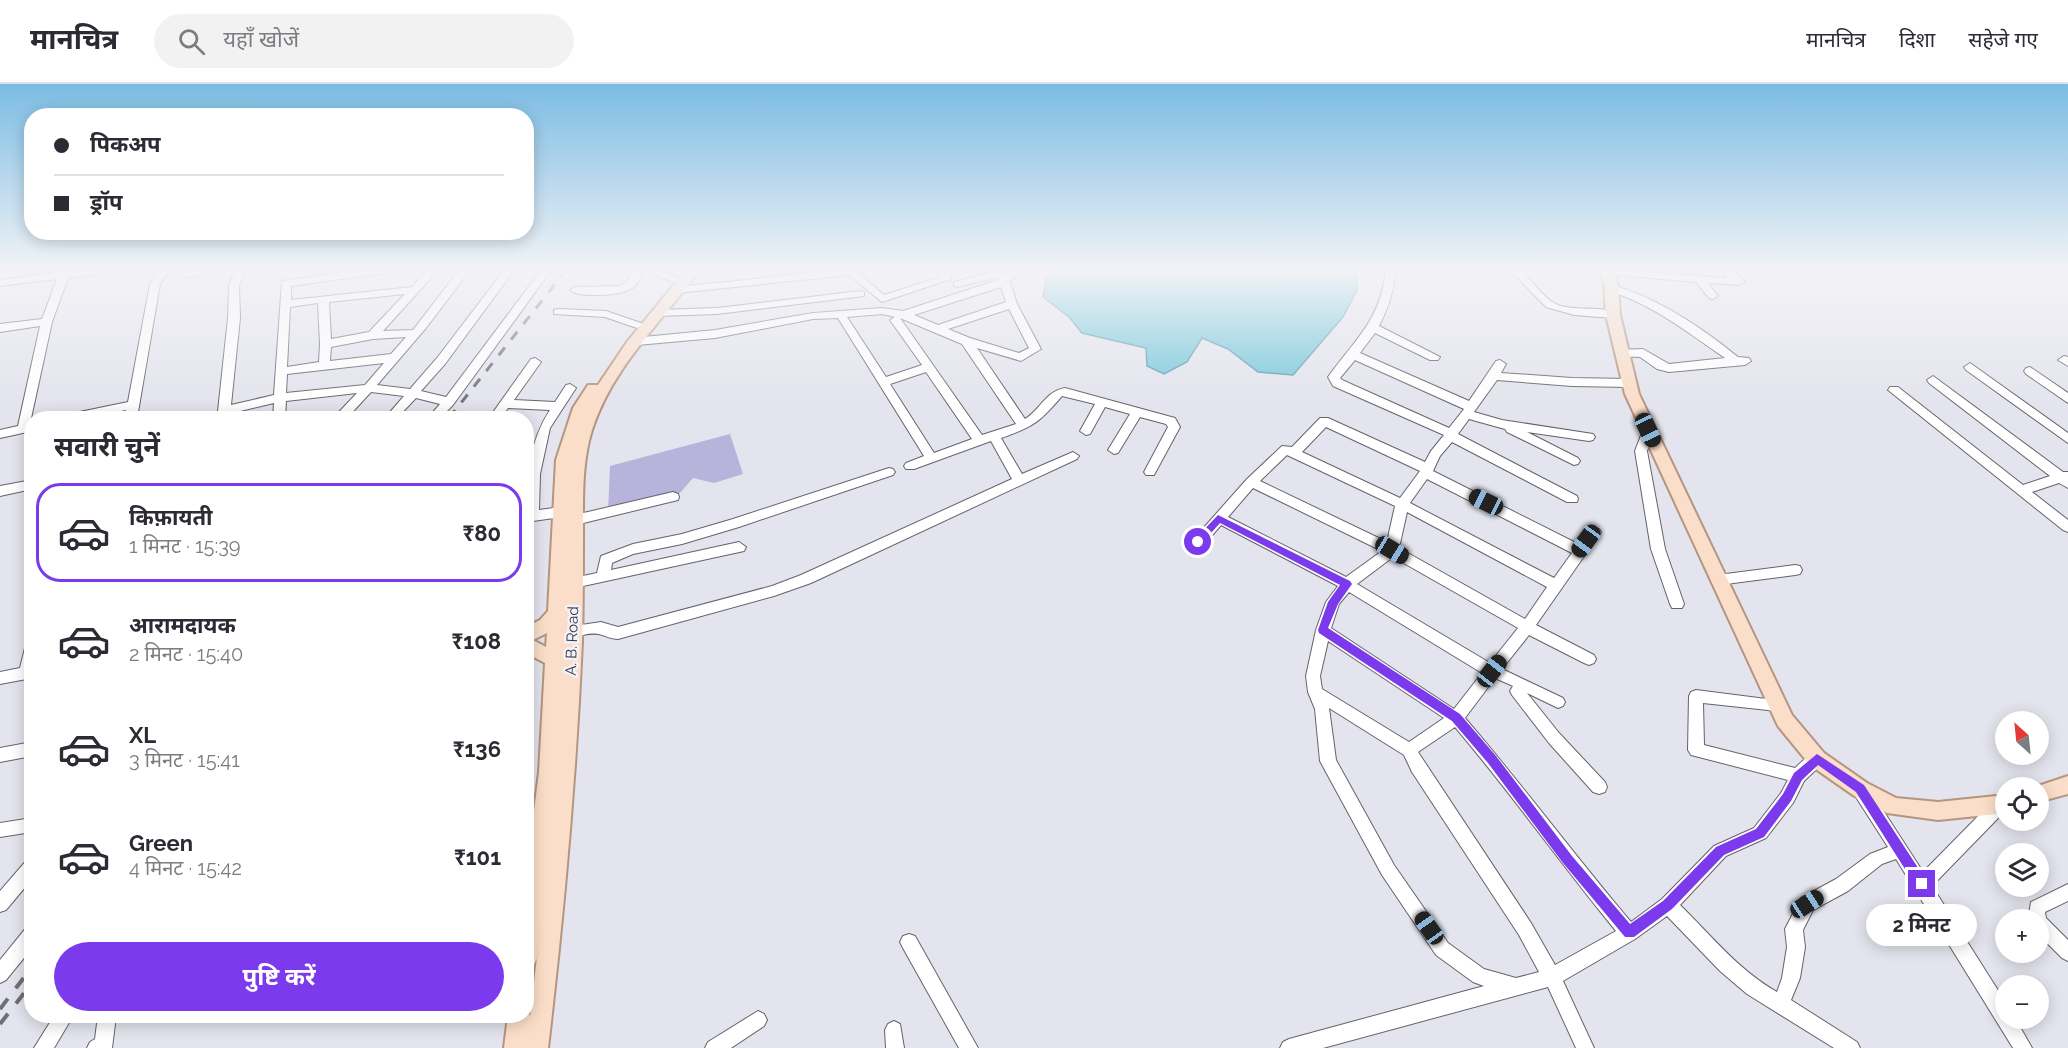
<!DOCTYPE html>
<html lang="hi">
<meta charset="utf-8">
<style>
:root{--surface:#fff;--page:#f2f2f3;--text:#2b2b33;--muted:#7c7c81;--line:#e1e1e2;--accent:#7c3aed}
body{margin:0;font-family:Raleway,"Noto Sans Devanagari",sans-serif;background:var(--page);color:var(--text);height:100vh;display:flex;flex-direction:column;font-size:22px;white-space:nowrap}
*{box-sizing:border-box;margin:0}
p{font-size:20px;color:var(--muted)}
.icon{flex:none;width:33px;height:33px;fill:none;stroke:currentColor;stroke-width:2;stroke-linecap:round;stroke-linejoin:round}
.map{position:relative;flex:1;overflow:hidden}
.details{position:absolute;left:24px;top:327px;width:510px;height:612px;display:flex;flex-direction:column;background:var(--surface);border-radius:24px;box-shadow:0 3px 15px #0003}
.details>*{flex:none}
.guide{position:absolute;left:24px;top:24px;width:510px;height:132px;border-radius:24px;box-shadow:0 3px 15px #0003;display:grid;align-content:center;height:132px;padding:0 30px;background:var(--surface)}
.needle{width:39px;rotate:333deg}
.controls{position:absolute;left:1995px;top:627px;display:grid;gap:12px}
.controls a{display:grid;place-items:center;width:54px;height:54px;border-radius:50%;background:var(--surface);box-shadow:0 3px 15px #0003;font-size:30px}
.end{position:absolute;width:27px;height:27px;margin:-14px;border:8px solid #7c3aed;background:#fff;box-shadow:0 0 0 3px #fff}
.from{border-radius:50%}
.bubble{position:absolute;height:42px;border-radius:21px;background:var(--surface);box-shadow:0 3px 15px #0003;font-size:20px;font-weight:700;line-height:42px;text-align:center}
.car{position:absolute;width:18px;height:36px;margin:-18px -9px;border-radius:8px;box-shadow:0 0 4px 2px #0007;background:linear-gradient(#222 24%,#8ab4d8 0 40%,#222 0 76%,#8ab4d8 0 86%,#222 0)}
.guide b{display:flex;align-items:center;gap:21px;height:57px;font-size:22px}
.guide b+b{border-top:2px solid var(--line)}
.guide i{width:15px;height:15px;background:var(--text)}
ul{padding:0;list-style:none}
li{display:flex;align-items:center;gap:18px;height:99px;margin:0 12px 9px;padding:0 18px;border:3px solid transparent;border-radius:24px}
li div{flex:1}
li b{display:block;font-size:22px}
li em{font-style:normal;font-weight:700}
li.current{border-color:var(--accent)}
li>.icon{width:54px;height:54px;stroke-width:1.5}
h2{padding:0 30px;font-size:27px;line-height:72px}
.cta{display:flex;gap:12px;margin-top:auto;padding:12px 30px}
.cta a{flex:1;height:69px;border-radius:36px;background:var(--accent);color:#fff;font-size:24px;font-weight:700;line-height:69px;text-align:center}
header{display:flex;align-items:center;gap:36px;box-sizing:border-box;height:84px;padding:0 30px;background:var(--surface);border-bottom:2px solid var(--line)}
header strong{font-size:28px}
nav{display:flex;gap:33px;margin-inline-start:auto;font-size:21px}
.search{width:420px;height:54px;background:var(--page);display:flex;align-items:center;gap:15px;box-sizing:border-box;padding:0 21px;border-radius:33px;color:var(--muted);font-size:22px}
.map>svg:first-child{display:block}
</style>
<header>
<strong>मानचित्र</strong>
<div class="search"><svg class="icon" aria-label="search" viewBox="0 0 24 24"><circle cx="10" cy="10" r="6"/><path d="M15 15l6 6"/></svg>यहाँ खोजें</div>
<nav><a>मानचित्र</a><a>दिशा</a><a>सहेजे गए</a></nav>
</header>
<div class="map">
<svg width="2068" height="964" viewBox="0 0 2068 964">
<rect width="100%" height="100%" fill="#e4e4ee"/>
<polygon fill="#b7b3da" points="730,350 743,390 714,399 693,394 679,410 608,428 610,382"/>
<polygon fill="#79c9dc" stroke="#659dac" stroke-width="1.5" points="1062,185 1356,185 1357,206 1343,233 1293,291 1258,288 1228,265 1202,254 1187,278 1164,290 1147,282 1146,264 1082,249 1069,233 1043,213 1047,194"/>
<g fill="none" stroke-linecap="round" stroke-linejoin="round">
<defs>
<g id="minor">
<polygon points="64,185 70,187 116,185 111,188 68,194 52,238 30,339 32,347 0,354 0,346 18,342 40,242 0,248 0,240 42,235 57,195 0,202 0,196 60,188"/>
<polygon points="163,185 175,185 163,194 160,200 137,334 125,334 126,326 87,334 64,334 66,331 70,330 128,318 150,200 155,190"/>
<path d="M 235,185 L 245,185 L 239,202 L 240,234 L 231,321 L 274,311 L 282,197 L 367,185 L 397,185 L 392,188 L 291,202 L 291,216 L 412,203 L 428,185 L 439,185 L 383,247 L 413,246 L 460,185 L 471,185 L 426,244 L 377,301 L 410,305 L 437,274 L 505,185 L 515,185 L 445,280 L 421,307 L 446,313 L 542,185 L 552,185 L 453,321 L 440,334 L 428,334 L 440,320 L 416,314 L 397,334 L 385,334 L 404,312 L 371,308 L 347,334 L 322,334 L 324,331 L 339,328 L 357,309 L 286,317 L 285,334 L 273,334 L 274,319 L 224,331 L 220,330 L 218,327 L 228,234 L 229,202 ZM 405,210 L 369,248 L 331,255 L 329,218 ZM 318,219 L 320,260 L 319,278 L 287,283 L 290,223 ZM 406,253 L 391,270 L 330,277 L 331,263 L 373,255 ZM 384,279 L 365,301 L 286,309 L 287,290 Z"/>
<path d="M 634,185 L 659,185 L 679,195 L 674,198 L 670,197 L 644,185 C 641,193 638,201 631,205 C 619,212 579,214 570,206 L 575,203 L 620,202 L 627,198 Z"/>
<polygon points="849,185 855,186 884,211 940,193 939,185 949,185 951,195 882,218 849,191 677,209 672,206 677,203"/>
<path d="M 1017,185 L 1031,185 L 1012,195 L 1010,198 L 1017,220 L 1041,265 L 1021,277 L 977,264 L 1025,335 C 1040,326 1046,307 1065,304 L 1175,334 L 1180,343 L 1154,391 L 1146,391 L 1144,388 L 1168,343 L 1166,340 L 1140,333 L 1118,369 L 1114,370 L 1108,366 L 1130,330 L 1105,323 L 1090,350 L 1086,351 L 1080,347 L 1095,320 L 1062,312 C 1040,338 1033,343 1001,354 L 1022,390 L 1073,368 L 1079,372 L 1077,375 L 811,499 L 774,512 L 618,555 C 610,555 605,551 598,550 C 588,548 578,554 568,551 L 566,547 L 568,543 L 601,538 L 618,543 L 772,502 L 801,491 L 1012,395 L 991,357 L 914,385 L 906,385 L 904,382 L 906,379 L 924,372 L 838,234 L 813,235 L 715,254 L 637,261 L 633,260 L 633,254 L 715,246 L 813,229 L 882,224 L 903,227 L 1001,195 L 993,194 L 958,203 L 954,202 L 954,198 L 993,188 L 1006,190 ZM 1001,203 L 1006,218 L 938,241 L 914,231 ZM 1009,225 L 1029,264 L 1019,269 L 970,254 L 948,245 ZM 882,230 L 895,233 L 890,236 L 922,281 L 886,293 L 847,233 ZM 900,234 L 962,260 L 1016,340 L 982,351 ZM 926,288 L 972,355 L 934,369 L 890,300 Z"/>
<path d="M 1386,185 L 1396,185 C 1394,206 1389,223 1379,242 L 1440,273 L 1438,276 L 1430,276 L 1375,249 L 1360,269 L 1469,317 L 1496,277 L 1500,276 L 1506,280 L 1501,289 L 1572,294 L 1629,295 L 1635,299 L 1629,303 L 1572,302 L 1497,296 L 1474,328 L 1502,336 L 1593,350 L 1595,353 L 1593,356 L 1589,357 L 1527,348 L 1578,374 L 1580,377 L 1578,380 L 1574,381 L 1507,348 L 1505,345 L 1469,335 L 1458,350 L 1577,412 L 1578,415 L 1577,418 L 1567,418 L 1452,358 L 1440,372 L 1433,387 L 1578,460 L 1589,445 L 1599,445 L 1601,448 L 1536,541 L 1594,571 L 1596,575 L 1594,579 L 1589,581 L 1584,579 L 1529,551 L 1502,585 L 1563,614 L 1565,618 L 1563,622 L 1558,624 L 1527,609 L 1559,649 L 1605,698 L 1607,703 L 1605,708 L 1599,710 L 1593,708 L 1549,659 L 1512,611 L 1510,607 L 1513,602 L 1495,594 L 1465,634 C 1522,700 1574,771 1631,838 L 1662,815 L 1714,762 L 1754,744 L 1781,709 L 1788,696 L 1691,671 L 1688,666 L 1689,612 L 1691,608 L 1696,606 L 1782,617 L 1784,621 L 1782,625 L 1777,627 L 1703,619 L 1704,661 L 1795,684 C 1803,677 1811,666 1822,670 L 1825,675 L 1822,680 L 1804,697 L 1793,719 L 1766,754 L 1726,772 L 1680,821 C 1711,851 1738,886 1777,908 L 1782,894 L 1787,863 L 1785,845 L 1801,814 L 1836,795 L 1870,770 L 1888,763 L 1854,710 L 1852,705 L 1854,700 L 1860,698 L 1866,700 L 1923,788 L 1993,717 L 1999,715 L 2005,717 L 2005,727 L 1932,802 L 2006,919 L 2006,934 L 2015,934 L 2032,964 L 2013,964 L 1896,775 L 1882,780 L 1848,807 L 1813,826 L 1803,846 L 1805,863 L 1800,894 L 1791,916 L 1857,958 L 1860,964 L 1834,964 L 1747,910 L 1720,887 L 1667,832 L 1635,855 L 1563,897 L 1594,964 L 1576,964 L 1548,903 L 1323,964 L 1280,964 L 1283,958 L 1289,955 L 1484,902 L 1473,898 L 1436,871 L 1382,791 L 1320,677 L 1315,625 L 1308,608 L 1306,592 L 1316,546 L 1326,518 L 1338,502 L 1221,441 L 1203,462 L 1198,463 L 1191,458 L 1247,395 L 1282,362 L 1292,363 L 1320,334 L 1328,334 L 1425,378 L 1431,367 L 1444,351 L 1333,302 L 1328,293 C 1356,254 1381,236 1386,185 ZM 1355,276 L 1464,325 L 1449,344 L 1342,296 L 1340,294 ZM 1326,343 L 1420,387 L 1400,414 L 1302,368 ZM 1287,371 L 1395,422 L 1387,458 L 1260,397 ZM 1427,395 L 1572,469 L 1554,494 L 1410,419 ZM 1253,404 L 1382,467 L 1346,493 L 1228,433 ZM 1407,428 L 1547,503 L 1525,535 L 1399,464 ZM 1393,473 L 1518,544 L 1490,579 L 1357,500 ZM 1349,508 L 1482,589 L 1454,625 L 1331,544 L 1339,520 ZM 1328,557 L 1444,634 L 1409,658 L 1322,605 L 1320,592 ZM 1329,624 L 1404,671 L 1412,688 L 1519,851 L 1539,888 L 1516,894 L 1484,885 L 1448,859 L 1394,781 L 1336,676 ZM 1455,643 C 1511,709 1561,780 1616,847 L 1555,881 L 1531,839 L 1418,668 Z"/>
<path d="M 1509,185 L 1520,185 C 1530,195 1542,212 1554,219 C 1571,229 1606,220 1618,231 L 1613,234 L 1574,231 L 1546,223 Z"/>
<polygon points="1602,185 1728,194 1719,185 1731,185 1745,198 1740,201 1708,199 1718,212 1713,215 1709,214 1696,198 1606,190 1602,189"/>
<path d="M 1611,201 C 1657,213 1701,243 1738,273 L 1749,274 L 1751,277 L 1745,281 L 1669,288 L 1657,285 L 1640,273 L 1617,272 L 1617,266 L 1643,265 L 1669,280 L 1725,274 C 1687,248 1652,220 1607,206 L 1607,202 Z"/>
<polygon points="860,207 864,208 864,212 717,230 658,232 653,229 658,226 717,224"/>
<polygon points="558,225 606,227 641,239 643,241 637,244 605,233 554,230 554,226"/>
<polygon points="2064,272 2068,273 2068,282 2058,276"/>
<path d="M 535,274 L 541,278 L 514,316 L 555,318 L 566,301 L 570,300 L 576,304 L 550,344 L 540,390 L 539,426 L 561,423 L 567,428 L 561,433 L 526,438 C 526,399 528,359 550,326 L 508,324 L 501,334 L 489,334 L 531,275 Z"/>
<polygon points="1970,279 2068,349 2068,359 1966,286 1964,283"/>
<polygon points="2030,283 2068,309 2068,319 2026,290 2024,287 2026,284"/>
<polygon points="1933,292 2063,388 2068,388 2068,404 2059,399 2032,408 2068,436 2068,448 2063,446 1888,306 1890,303 1898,303 2023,401 2050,392 1929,299 1927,296"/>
<polygon points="1649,342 1655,346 1647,367 1665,465 1684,520 1682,524 1672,524 1670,520 1651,465 1635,367 1643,346"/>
<polygon points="889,384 893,385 895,388 893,391 739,443 682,460 633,470 612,479 611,486 739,458 746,463 744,467 574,504 569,503 567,499 569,495 597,489 601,472 633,460 682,450 733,435"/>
<polygon points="32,396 32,405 0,412 0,402"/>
<polygon points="673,408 678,410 679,413 678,416 575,441 568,436 575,431"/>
<polygon points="1795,481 1800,482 1802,486 1800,490 1795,491 1718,501 1713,500 1711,496 1713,492 1718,491"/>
<polygon points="32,554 32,594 0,600 0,588 20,584 27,556"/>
<polygon points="32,658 32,672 0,678 0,664"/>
<polygon points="32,734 32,748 0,753 0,739"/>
<polygon points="32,774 32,795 6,826 0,828 0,807 26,777"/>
<polygon points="2068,800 2068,817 2045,828 2046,834 2068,856 2068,877 2062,874 2038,850 2038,836 2028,836 2031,818"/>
<polygon points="32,842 32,864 6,896 0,899 0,876 26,844"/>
<polygon points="909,850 915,852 978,964 959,964 903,864 900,858 903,852"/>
<polygon points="758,927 764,930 767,936 764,942 731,964 705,964 708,958"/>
<polygon points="54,932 73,932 54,964 34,964"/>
<polygon points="98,932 116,932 112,964 87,964 90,958 95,955"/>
<polygon points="894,937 900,940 904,964 886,964 885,946 888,940"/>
</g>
<g id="major">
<polygon points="171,185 215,185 214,188 188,193"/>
<path d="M 687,185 L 700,185 C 663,237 612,283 592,346 C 582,378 583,412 583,445 C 583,482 583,520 582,558 C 576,694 564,829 548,964 L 504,964 L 508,932 L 526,932 L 526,924 L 530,932 L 544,814 L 537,874 L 534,881 L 526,884 L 526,788 L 539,688 L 545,579 L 526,569 L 526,543 L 540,536 L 548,527 L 556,376 L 573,324 L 588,301 L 598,301 L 627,258 ZM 547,549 L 546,563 L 533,556 Z"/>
<polygon points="1600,185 1612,185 1618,200 1620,231 1639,310 1792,631 1824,669 1867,699 1896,714 1938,718 2006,711 2006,729 1938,736 1887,729 1853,711 1810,681 1778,642 1625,310 1606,231 1604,200"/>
<polygon points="2068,692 2068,710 2038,718 2038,704 2032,704"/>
</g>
</defs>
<use href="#minor" stroke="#64636c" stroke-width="2"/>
<use href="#major" stroke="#b49580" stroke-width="4"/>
<use href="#minor" fill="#fff" fill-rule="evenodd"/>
<use href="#major" fill="#fadec9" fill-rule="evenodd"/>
<polyline stroke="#6f6f75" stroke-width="3" stroke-dasharray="10 10" stroke-linecap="butt" points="449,334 567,185"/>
<g stroke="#6f6f75" stroke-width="4" stroke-dasharray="13 13" stroke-linecap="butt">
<polyline points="0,925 32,883"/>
<polyline points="0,940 32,899"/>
</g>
</g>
<linearGradient id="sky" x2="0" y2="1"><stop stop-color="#7bbce3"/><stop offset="0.58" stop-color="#f3f3f7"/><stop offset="1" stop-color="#f3f3f7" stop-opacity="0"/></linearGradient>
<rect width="2068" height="320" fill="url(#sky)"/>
<polygon fill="#7c3aed" points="1218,431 1350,497 1352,500 1338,520 1328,544 1460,630 1496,672 1572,772 1630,840 1663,817 1716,763 1756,745 1783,710 1794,689 1817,670 1864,701 1926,796 1926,804 1917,804 1856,708 1818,681 1802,696 1791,717 1764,753 1724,771 1672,825 1634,853 1625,853 1563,779 1488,679 1452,637 1319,549 1318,546 1328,518 1340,501 1220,439 1201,460 1195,460 1195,455"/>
<g text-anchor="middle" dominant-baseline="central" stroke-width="5" stroke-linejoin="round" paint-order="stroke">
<g font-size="15" fill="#37373b" stroke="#f2f1fc">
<text transform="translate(572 557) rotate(-88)">A. B. Road</text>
</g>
</g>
</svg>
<div class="controls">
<a><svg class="needle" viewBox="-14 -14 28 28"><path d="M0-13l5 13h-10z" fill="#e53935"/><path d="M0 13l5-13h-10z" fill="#7c7c81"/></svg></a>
<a><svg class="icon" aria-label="locate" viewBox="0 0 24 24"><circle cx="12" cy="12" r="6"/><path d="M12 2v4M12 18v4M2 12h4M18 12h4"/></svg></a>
<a><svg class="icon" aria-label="layers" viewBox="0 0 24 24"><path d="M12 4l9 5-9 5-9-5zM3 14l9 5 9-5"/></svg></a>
<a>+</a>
<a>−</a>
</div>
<i class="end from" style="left:1198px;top:458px"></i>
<i class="end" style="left:1922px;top:800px"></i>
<div class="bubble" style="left:1866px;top:820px;width:111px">2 मिनट</div>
<i class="car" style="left:1648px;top:346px;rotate:155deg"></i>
<i class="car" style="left:1486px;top:418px;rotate:296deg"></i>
<i class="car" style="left:1586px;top:457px;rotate:216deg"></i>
<i class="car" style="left:1392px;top:466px;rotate:121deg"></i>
<i class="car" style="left:1492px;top:587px;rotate:38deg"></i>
<i class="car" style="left:1807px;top:820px;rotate:57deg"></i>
<i class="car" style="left:1429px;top:844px;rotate:325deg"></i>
<div class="guide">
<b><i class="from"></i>पिकअप</b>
<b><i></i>ड्रॉप</b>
</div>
<section class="details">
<h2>सवारी चुनें</h2>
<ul>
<li class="current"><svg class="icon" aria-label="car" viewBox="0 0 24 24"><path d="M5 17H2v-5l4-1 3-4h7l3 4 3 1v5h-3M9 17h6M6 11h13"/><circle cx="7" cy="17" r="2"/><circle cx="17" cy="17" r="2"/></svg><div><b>किफ़ायती</b><p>1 मिनट · 15:39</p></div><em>₹80</em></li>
<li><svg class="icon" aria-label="car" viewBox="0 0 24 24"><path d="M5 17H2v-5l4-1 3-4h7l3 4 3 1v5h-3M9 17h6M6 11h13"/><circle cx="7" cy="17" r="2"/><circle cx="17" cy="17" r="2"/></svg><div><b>आरामदायक</b><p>2 मिनट · 15:40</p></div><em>₹108</em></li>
<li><svg class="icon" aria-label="car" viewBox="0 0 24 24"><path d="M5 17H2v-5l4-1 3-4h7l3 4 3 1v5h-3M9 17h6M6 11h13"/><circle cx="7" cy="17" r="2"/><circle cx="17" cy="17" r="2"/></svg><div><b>XL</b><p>3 मिनट · 15:41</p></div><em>₹136</em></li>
<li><svg class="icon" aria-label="car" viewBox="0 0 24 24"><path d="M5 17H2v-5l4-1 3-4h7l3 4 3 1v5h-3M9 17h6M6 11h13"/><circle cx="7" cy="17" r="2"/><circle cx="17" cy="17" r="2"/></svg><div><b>Green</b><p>4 मिनट · 15:42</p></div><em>₹101</em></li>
</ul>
<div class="cta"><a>पुष्टि करें</a></div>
</section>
</div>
